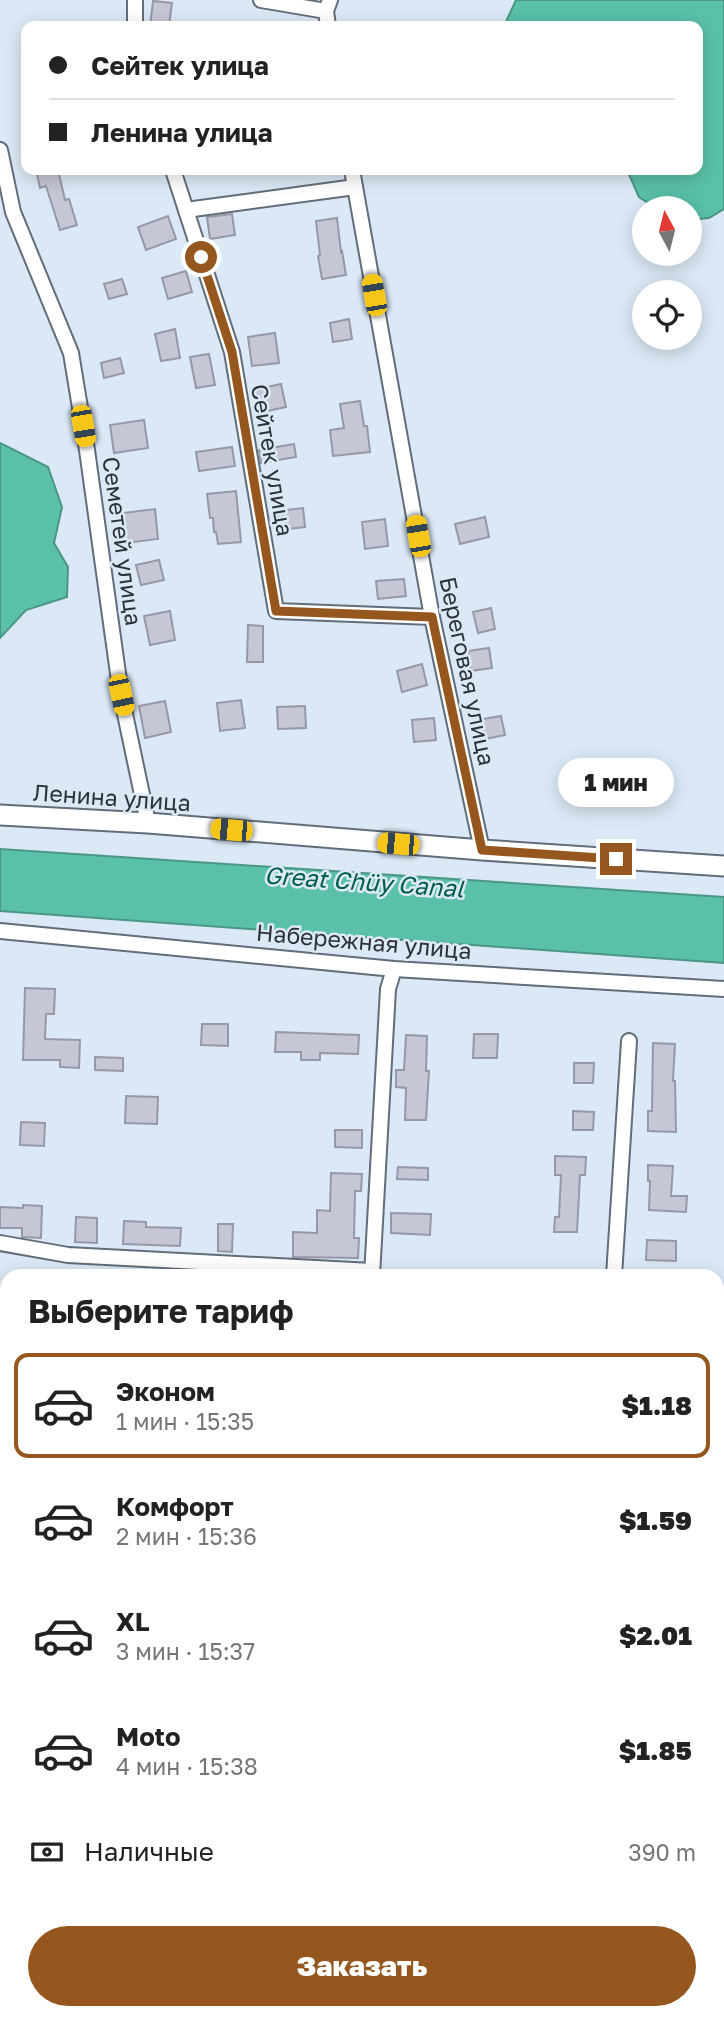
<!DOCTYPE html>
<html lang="ru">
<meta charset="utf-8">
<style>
:root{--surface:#fff;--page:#f2f2f2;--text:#222;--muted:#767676;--line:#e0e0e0;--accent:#96571e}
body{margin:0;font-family:"Golos Text",sans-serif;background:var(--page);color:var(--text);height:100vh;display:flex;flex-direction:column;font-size:26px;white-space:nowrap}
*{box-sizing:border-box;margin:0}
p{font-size:23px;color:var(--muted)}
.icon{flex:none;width:38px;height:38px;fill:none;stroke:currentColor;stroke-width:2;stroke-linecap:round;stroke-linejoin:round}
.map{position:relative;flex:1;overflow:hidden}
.drawer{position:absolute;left:0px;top:1269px;width:724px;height:751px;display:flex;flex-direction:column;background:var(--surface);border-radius:21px 21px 0 0;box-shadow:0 4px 18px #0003}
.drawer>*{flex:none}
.banner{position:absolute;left:21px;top:21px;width:682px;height:154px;border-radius:14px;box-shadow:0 4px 18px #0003;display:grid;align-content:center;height:154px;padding:0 28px;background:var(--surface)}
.needle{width:46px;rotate:353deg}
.tools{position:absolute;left:632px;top:196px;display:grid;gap:14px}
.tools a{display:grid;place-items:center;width:70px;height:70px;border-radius:50%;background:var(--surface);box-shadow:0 4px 18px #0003;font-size:35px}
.end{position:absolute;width:32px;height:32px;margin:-16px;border:9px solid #96571e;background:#fff;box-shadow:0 0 0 4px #fff}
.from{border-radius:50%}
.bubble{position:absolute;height:49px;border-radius:24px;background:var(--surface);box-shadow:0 4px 18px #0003;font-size:23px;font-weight:800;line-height:49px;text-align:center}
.car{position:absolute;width:21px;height:42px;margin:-21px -10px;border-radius:9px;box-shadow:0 0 5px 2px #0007;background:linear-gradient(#f5c518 24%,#345 0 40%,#f5c518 0 76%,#345 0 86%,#f5c518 0)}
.banner b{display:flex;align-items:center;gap:24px;height:66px;font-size:26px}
.banner b+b{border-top:2px solid var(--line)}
.banner i{width:18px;height:18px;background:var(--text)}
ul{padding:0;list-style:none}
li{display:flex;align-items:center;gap:21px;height:105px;margin:0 14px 10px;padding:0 14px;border:4px solid transparent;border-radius:14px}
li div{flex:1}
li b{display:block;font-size:26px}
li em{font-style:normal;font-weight:800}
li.selected{border-color:var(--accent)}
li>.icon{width:63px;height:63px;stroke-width:1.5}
h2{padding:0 28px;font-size:32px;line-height:84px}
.pay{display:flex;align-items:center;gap:18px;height:77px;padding:0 28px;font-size:26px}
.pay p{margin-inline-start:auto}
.button{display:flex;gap:14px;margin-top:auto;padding:14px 28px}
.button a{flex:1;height:80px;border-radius:42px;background:var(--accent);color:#fff;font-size:28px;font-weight:800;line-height:80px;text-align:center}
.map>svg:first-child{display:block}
</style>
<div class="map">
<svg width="724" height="2018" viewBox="0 0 724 2018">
<rect width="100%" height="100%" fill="#dbe9f6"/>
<g fill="#5ac1a8" stroke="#4c9686" stroke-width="2">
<polygon points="516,0 724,0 724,209 709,218 690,220 690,208 656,208 639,197 627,170 698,170 698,26 504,26"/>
<polygon points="0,443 48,467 62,507 54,543 68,567 67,597 26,610 0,638"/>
<polygon points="0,849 724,897 724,963 0,911"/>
</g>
<g fill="#c5c7d7" stroke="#9698a7" stroke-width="2">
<polygon points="153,1 172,3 169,26 150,26"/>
<polygon points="36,170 58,170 65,200 69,199 77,225 60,230 46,186 40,188"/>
<polygon points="232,214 235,235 210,239 207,217"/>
<polygon points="168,216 176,239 146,250 138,227"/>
<polygon points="337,218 341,252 342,251 346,275 322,279 318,256 320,255 316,221"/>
<polygon points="186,271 192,292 168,299 162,278"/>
<polygon points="122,279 127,294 109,299 104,284"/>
<polygon points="349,319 352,339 333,342 330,323"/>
<polygon points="175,329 180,358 161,361 155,334"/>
<polygon points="275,333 279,363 252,366 248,337"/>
<polygon points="209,354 215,385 196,388 190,357"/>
<polygon points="120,358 124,373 104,378 101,363"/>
<polygon points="281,384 286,407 258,413 253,390"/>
<polygon points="360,401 364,426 367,426 370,452 333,456 330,430 344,428 340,404"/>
<polygon points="144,420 148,448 114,453 110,425"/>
<polygon points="294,444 296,457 261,463 259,450"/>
<polygon points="232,447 235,466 199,471 196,452"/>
<polygon points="236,491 241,542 218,544 216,532 214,532 213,518 210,518 207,494"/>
<polygon points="303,508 305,527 280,530 278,511"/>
<polygon points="155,509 158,539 126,543 123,513"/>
<polygon points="485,517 489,537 460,544 455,524"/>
<polygon points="385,519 388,546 365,549 362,522"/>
<polygon points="159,560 164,580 141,585 136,565"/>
<polygon points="404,579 406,596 378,599 376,581"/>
<polygon points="491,608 495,629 478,633 473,612"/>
<polygon points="170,611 175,640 150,645 144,616"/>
<polygon points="248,625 263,626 263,662 247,662"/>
<polygon points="489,648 492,668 471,671 468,651"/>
<polygon points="422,664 427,685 402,692 397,671"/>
<polygon points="241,700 245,728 220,731 217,703"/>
<polygon points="165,701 171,732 145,738 139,706"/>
<polygon points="305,706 306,728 278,729 277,707"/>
<polygon points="501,716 505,735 481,740 477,720"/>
<polygon points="434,718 436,740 414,742 412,720"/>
<polygon points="25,988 55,989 54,1014 46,1014 45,1039 80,1040 79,1068 60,1067 60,1060 23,1060"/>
<polygon points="202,1024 228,1024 228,1046 201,1045"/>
<polygon points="276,1032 359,1035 358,1054 320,1053 320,1060 301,1060 301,1052 275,1052"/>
<polygon points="474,1034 498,1034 497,1058 473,1058"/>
<polygon points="406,1035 427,1036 426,1071 429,1071 426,1120 405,1120 406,1088 396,1087 396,1070 404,1070"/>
<polygon points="653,1043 675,1044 673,1081 675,1081 676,1132 648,1131 648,1111 652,1111"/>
<polygon points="95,1057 123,1058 123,1071 95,1070"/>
<polygon points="574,1063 594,1063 593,1083 574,1083"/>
<polygon points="126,1096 158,1097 157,1124 125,1123"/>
<polygon points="573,1111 594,1112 593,1130 573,1130"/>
<polygon points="21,1122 45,1123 44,1146 20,1145"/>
<polygon points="335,1130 362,1130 362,1148 335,1147"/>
<polygon points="555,1156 586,1157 585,1175 580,1175 577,1232 554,1232 555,1217 559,1217 561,1175 555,1175"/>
<polygon points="648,1165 673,1166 671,1196 687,1196 686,1212 649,1210 650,1181 648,1181"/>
<polygon points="398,1167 428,1168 428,1180 397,1179"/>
<polygon points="331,1173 362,1174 361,1191 355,1191 354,1238 359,1238 358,1258 293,1257 293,1232 317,1233 317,1210 330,1211"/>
<polygon points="23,1205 42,1206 41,1238 22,1237 22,1228 0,1228 0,1207 23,1208"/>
<polygon points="391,1213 431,1214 430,1235 391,1233"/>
<polygon points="76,1217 97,1218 97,1243 75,1242"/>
<polygon points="124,1221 146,1222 146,1227 181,1228 180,1246 123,1244"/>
<polygon points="218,1224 233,1224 232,1252 218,1251"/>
<polygon points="647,1240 676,1241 676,1261 646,1260"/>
</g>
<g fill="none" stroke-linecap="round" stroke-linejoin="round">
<defs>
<g id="minor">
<polyline points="135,0 135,26"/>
<polyline points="261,0 326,11"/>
<polyline points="328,26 326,11 330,0"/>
<polyline points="0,150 13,212 71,353 87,450 121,695 148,823"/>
<polyline points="173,170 232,352 276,611 432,617"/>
<polyline points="352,170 432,617 482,850"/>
<polyline points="186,210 355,187"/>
<polyline points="0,931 394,969 724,989"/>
<polyline points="0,1243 68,1255 372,1271"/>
<polyline points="372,1276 388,989 394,969"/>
<polyline points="614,1276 629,1041"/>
<polyline points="0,1396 7,1397"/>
<polyline points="718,1531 724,1528"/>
<polyline points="302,2012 302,2018"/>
</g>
<polyline id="tertiary" points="0,815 148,823 482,850 724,866"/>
<g id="primary">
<polyline points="0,1704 7,1705"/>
<polyline points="718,1777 724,1778"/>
</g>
</defs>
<use href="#minor" stroke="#616d78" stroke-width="18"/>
<use href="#tertiary" stroke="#616d78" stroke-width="23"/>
<use href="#primary" stroke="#616d78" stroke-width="26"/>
<use href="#minor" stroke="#fff" stroke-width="14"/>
<use href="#tertiary" stroke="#fff" stroke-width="19"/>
<use href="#primary" stroke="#fff" stroke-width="23"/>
</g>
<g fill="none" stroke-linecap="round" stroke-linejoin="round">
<polyline stroke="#96571e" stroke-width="9" points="201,257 232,352 276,611 432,617 482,850 616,859"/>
</g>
<g text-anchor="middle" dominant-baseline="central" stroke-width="5" stroke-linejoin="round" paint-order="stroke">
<g font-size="23" fill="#2d3237" stroke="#dbe9f6">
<text transform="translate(273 460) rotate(80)">Сейтек улица</text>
<text transform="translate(123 541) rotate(82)">Семетей улица</text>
<text transform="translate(468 671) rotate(78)">Береговая улица</text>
<text transform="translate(112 797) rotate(4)">Ленина улица</text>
<text transform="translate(364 941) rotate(5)">Набережная улица</text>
</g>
<g font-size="24" font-style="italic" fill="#005c4b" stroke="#dbe9f6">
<text transform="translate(364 881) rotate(4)">Great Chüy Canal</text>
</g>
</g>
</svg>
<div class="tools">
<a><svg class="needle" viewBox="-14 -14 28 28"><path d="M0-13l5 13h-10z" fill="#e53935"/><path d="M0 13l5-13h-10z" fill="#767676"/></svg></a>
<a><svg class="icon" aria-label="locate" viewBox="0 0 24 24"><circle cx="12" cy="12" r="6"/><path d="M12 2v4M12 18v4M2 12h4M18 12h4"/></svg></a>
</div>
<i class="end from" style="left:201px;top:257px"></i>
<i class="end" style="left:616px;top:859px"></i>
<div class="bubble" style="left:558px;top:758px;width:116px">1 мин</div>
<i class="car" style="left:374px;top:295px;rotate:350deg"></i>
<i class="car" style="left:83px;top:426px;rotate:170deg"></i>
<i class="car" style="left:418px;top:536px;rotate:350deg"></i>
<i class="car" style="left:121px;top:695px;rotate:168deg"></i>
<i class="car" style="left:231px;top:830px;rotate:275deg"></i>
<i class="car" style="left:398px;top:844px;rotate:275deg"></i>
<div class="banner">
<b><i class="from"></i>Сейтек улица</b>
<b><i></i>Ленина улица</b>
</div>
<section class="drawer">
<h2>Выберите тариф</h2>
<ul>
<li class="selected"><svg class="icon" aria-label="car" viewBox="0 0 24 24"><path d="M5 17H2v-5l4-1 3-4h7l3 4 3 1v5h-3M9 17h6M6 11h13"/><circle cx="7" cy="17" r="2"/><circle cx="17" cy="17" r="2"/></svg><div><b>Эконом</b><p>1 мин · 15:35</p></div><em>$1.18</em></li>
<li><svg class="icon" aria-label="car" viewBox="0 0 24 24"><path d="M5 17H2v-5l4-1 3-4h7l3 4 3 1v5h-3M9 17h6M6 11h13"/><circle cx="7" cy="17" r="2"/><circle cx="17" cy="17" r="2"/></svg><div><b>Комфорт</b><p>2 мин · 15:36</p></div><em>$1.59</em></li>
<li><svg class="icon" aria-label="car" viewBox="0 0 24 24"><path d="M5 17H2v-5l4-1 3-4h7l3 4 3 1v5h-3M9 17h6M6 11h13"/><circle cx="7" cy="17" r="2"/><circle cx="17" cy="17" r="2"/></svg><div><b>XL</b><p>3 мин · 15:37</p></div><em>$2.01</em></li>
<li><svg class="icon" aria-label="car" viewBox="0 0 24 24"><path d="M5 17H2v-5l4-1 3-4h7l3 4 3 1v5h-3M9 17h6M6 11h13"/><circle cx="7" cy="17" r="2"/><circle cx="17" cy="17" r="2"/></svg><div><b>Moto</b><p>4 мин · 15:38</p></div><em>$1.85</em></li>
</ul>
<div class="pay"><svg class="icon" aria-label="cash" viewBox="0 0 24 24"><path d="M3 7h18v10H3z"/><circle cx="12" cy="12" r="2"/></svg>Наличные<p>390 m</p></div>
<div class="button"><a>Заказать</a></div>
</section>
</div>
